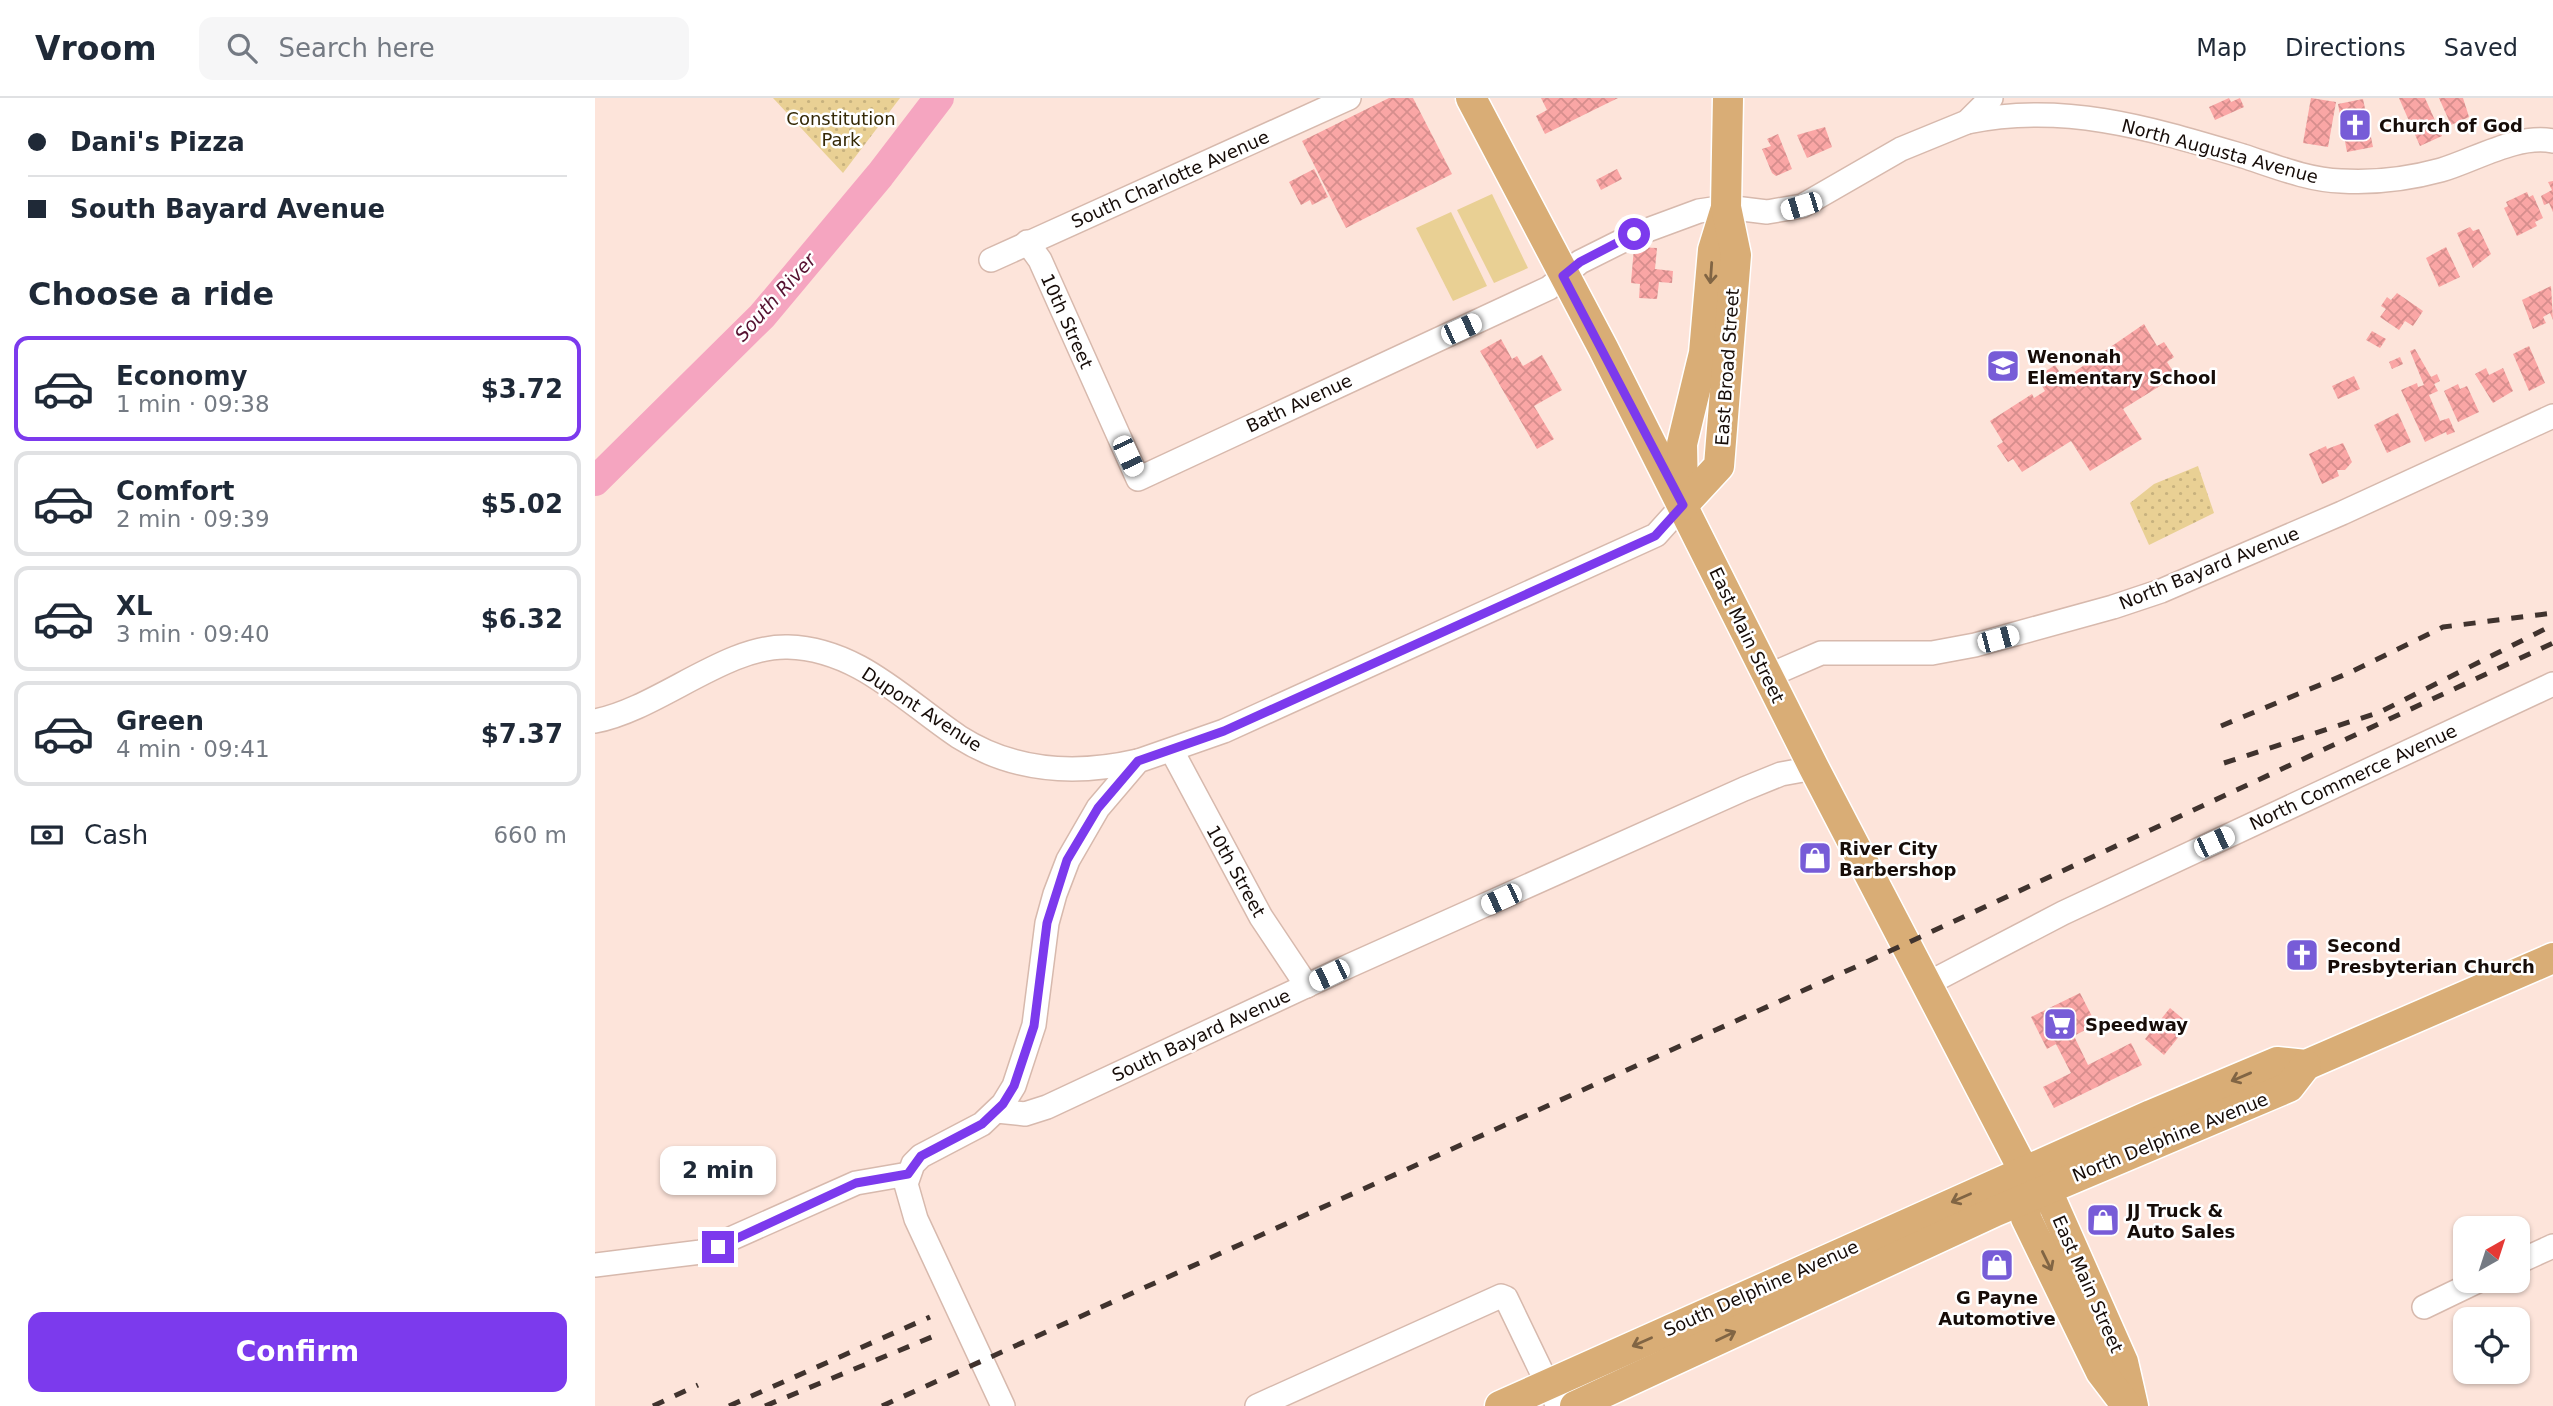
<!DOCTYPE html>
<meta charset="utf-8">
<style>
:root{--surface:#fff;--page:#f6f6f7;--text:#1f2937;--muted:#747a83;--line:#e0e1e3;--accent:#7c3aed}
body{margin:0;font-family:"DejaVu Sans",sans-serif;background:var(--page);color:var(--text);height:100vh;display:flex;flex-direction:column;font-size:26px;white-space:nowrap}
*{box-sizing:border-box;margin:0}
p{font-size:23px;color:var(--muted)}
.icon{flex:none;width:38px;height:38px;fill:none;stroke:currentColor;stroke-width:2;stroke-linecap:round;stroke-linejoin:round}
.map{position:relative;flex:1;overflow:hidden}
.side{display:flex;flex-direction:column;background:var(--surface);width:595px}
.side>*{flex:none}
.hud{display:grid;align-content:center;height:154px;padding:0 28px;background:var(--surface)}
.needle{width:46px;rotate:39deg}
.buttons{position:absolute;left:1858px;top:1118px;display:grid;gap:14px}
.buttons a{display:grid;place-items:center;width:77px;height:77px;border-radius:14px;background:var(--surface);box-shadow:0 2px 5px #0004;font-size:35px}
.end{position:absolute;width:32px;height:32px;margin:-16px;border:9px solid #7c3aed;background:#fff;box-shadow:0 0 0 4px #fff}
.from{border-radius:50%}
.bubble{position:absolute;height:49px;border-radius:14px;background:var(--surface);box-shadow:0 2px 5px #0004;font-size:23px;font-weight:700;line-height:49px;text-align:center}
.car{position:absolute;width:21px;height:42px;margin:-21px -10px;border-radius:9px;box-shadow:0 0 5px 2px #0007;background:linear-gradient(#fff 24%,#345 0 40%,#fff 0 76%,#345 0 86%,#fff 0)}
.hud b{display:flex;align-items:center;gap:24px;height:66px;font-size:26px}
.hud b+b{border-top:2px solid var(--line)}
.hud i{width:18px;height:18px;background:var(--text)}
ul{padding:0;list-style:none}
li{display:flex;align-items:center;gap:21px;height:105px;margin:0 14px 10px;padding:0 14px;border:4px solid var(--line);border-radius:14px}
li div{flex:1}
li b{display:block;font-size:26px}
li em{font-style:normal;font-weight:700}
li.on{border-color:var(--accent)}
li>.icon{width:63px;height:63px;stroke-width:1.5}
h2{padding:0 28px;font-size:32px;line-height:84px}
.pay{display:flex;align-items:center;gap:18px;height:77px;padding:0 28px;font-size:26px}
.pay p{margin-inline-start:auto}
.primary-button{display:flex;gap:14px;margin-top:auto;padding:14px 28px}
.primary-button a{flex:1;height:80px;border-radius:14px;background:var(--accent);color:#fff;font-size:28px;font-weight:700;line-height:80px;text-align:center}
header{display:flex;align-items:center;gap:42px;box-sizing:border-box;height:98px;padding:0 35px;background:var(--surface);border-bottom:2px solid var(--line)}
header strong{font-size:33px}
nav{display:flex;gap:38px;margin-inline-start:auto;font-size:24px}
.search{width:490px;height:63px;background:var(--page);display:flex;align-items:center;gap:18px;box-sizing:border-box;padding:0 24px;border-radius:14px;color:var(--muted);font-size:26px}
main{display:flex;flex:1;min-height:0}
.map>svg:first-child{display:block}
</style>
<header>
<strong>Vroom</strong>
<div class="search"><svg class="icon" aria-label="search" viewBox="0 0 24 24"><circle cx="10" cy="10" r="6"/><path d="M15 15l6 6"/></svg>Search here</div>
<nav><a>Map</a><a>Directions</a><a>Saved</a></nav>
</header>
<main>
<section class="side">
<div class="hud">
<b><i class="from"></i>Dani's Pizza</b>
<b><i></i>South Bayard Avenue</b>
</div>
<h2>Choose a ride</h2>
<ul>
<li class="on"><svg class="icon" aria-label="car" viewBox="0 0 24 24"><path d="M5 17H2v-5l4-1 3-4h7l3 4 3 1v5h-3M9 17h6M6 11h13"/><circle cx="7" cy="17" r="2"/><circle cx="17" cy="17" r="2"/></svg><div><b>Economy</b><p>1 min · 09:38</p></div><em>$3.72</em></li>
<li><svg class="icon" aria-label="car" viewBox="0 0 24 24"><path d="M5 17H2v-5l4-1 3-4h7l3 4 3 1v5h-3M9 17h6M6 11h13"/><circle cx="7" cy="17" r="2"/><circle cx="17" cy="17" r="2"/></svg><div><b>Comfort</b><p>2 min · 09:39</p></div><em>$5.02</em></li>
<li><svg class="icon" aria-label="car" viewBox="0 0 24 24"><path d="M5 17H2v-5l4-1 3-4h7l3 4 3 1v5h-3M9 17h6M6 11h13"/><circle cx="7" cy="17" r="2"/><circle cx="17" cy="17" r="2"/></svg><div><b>XL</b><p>3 min · 09:40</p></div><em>$6.32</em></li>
<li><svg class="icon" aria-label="car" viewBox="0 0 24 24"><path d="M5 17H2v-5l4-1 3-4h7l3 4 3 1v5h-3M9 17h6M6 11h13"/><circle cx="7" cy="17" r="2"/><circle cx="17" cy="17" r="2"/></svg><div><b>Green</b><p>4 min · 09:41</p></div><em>$7.37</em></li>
</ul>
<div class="pay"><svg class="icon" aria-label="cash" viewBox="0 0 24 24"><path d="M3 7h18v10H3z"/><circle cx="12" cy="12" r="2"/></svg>Cash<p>660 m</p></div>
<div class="primary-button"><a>Confirm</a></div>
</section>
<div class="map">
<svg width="1958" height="1308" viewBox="0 0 1958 1308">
<defs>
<pattern id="park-dots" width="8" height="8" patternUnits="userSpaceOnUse" patternTransform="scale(1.75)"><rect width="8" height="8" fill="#e9d094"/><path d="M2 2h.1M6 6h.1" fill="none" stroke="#c7b17e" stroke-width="1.8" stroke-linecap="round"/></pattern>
<pattern id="building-cross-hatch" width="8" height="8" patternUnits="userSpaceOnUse" patternTransform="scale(1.75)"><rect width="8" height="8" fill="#faa6a5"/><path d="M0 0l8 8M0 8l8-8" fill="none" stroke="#d68e8d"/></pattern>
</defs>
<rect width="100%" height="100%" fill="#fde4da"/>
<g fill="#e9d094">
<polygon points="897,96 933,170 899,185 862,112"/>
<polygon points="856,114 892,188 858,203 821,130"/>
</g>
<g fill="url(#park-dots)">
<polygon points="178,0 305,0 248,75"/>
<polygon points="1603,368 1619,415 1554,447 1535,405 1559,386"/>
</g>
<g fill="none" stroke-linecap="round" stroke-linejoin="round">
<polyline stroke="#f5a5c0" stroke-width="30" points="0,383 167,218 285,77 344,0"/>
</g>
<g fill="url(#building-cross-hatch)">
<polygon points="794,0 818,0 857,76 751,130 707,43"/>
<polygon points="946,0 1023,0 950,36 941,18 952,12"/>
<polygon points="1634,0 1636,4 1645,0 1649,9 1620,22 1614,9"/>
<polygon points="1716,0 1741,4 1733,49 1708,45"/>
<polygon points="1804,0 1830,0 1847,38 1825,48"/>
<polygon points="1844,0 1868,0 1874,19 1856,27"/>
<polygon points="1768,1 1778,49 1752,54 1743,6"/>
<polygon points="1230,29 1237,49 1212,60 1202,37"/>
<polygon points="1183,36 1197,71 1181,78 1177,75 1167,51 1176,48 1172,41"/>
<polygon points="719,71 733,99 717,107 715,102 706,107 694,84"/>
<polygon points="1022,71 1027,81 1006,92 1001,82"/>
<polygon points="1958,83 1958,114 1954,105 1949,107 1946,98 1957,92 1953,84"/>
<polygon points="1932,94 1934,99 1938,97 1948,120 1940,124 1942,128 1922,138 1909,110 1913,108 1911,104"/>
<polygon points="1875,129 1878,133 1884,131 1896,156 1878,170 1862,135"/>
<polygon points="1039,149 1062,150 1060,171 1078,173 1077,185 1064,184 1062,201 1044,200 1045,186 1036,185"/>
<polygon points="1851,149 1865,179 1844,189 1831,160"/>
<polygon points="1956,188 1958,222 1955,215 1948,219 1951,225 1938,231 1927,202"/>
<polygon points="1802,195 1828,213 1818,228 1810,223 1804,232 1785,219 1791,211 1786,208 1792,199 1796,202"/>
<polygon points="1549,226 1562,248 1569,244 1579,259 1572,264 1581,278 1528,311 1547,341 1495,373 1476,343 1427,374 1418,361 1413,364 1402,348 1408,344 1395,323 1437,296 1439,300 1450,293 1442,279 1460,267 1469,281"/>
<polygon points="1777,233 1791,241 1785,250 1771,242"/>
<polygon points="906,241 917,261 922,258 928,268 947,257 967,292 939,308 959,341 942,351 885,253"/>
<polygon points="1934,248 1950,285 1934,293 1918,256"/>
<polygon points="1820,251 1836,279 1842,276 1845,283 1839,286 1843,293 1834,297 1845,323 1854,320 1860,334 1852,337 1851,334 1830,344 1806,292 1822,285 1823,289 1829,287 1815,253"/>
<polygon points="1805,259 1808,266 1797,271 1794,264"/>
<polygon points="1891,270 1894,277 1908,270 1918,293 1898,305 1880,276"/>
<polygon points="1759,278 1765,291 1743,301 1737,288"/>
<polygon points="1863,286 1865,291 1872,288 1884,314 1863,324 1849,293"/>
<polygon points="1803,315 1816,344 1792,355 1779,327"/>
<polygon points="1748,345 1757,364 1750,372 1742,372 1744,378 1727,386 1714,356 1731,348 1732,351"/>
<polygon points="1485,895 1501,926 1479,938 1493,967 1536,945 1547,967 1459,1010 1448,989 1476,975 1461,946 1452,951 1436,919"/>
<polygon points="1575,910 1594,926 1569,957 1550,941"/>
</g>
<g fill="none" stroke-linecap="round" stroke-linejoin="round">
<defs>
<g id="minor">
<path d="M 1372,24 C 1470,4 1554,30 1648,58 C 1679,68 1713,82 1746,83 C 1779,85 1813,81 1846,72 C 1880,62 1922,36 1958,43"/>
<polyline points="432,144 445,162 543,381 954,190 985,164 1039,137 1104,113 1131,109 1172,114 1207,108 1306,51 1372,24 1396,0"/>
<polyline points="396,162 754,0"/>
<polyline points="1173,578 1226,555 1337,555 1380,547 1518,509 1566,493 1747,415 1958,318"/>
<path d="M 0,623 C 63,611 131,547 193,549 C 263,551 310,603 364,639 C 419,674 482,677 543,663"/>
<polyline points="577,653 666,819 712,888"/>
<polyline points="1332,886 1468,815 1958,586"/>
<polyline points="402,1013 430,1016 452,1009 756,867 1149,691 1186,676 1219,670"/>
<polyline points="1923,1164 1958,1148"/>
<polyline points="0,1167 106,1154 261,1085 313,1076"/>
<polyline points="1829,1209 1883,1183"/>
<polyline points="408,1308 321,1121 311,1086 318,1066 326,1058 387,1026 408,1006 419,988 439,927 452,825 460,796 473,762 503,710 543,663 629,633 1061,437 1088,407"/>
<polyline points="662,1308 906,1198 911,1200 963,1308"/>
</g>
<g id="major">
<polyline points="876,0 1008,250 1219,670 1429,1073 1458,1106 1528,1264 1538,1308"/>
<polyline points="1088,398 1087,346 1109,255 1118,152 1130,113"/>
<polyline points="1088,407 1124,368 1141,157 1131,109 1133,0"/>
<polyline points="1429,1081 1431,1120 1506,1274 1532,1308"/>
<polyline points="905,1308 1556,1017 1682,964 1711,967 1958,860"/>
<polyline points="980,1308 1401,1113 1694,989 1711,967"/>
</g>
</defs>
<use href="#minor" stroke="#d7b9ad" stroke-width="26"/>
<use href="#major" stroke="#fff" stroke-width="33"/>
<use href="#minor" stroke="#fff" stroke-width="23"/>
<use href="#major" stroke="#d9ad76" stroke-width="30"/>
<g stroke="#40332e" stroke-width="5" stroke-dasharray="12 12" stroke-linecap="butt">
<polyline points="1626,628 1756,574 1848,529 1958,515"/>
<polyline points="1629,665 1785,614 1958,527"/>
<polyline points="58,1308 103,1287"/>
<polyline points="134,1308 335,1219"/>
<polyline points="170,1308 344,1236"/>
<polyline points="287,1308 1267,866 1958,545"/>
</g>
</g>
<defs><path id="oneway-shaft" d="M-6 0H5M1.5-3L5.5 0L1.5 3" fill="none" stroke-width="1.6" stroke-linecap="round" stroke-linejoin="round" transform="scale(1.75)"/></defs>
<g stroke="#816544">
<use href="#oneway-shaft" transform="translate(1116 175) rotate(94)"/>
<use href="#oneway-shaft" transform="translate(1646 979) rotate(157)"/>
<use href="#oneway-shaft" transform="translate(1366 1100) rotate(156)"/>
<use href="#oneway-shaft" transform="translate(1452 1163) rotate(64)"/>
<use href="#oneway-shaft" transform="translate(1131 1238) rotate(-26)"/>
<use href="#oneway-shaft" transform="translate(1047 1244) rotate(156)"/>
</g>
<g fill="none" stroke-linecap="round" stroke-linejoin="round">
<polyline stroke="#7c3aed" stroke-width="9" points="123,1149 261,1085 313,1076 326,1058 387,1026 408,1006 419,988 439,928 452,825 472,762 503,710 543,663 629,633 1060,438 1088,407 968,178 985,164 1039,136"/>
</g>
<defs>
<symbol id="church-square" viewBox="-11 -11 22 22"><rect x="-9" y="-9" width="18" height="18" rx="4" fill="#775cd7" stroke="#fff"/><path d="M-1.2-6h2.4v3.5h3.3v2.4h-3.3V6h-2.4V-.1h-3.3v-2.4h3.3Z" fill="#fff"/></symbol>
<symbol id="school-square" viewBox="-11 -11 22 22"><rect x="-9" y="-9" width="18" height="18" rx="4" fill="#775cd7" stroke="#fff"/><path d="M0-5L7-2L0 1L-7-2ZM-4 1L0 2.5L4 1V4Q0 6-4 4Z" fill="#fff"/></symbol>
<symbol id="shop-square" viewBox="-11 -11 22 22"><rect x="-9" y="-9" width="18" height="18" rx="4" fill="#775cd7" stroke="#fff"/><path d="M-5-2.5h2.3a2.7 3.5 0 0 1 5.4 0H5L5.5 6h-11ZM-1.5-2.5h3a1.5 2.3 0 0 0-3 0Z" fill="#fff"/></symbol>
<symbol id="supermarket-square" viewBox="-11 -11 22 22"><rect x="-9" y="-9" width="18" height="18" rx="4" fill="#775cd7" stroke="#fff"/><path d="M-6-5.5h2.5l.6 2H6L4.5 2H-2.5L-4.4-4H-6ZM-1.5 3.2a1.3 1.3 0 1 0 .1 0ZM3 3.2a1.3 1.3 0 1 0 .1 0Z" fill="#fff"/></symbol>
</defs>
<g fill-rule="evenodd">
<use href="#church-square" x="1741" y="8" width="38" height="38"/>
<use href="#school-square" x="1389" y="249" width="38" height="38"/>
<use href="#shop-square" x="1201" y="741" width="38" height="38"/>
<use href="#church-square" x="1688" y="838" width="38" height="38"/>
<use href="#supermarket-square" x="1446" y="907" width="38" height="38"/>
<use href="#shop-square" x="1489" y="1103" width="38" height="38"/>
<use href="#shop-square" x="1383" y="1148" width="38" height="38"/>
</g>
<g text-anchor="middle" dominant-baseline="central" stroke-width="5" stroke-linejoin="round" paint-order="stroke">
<g font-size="18" fill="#342805" stroke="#fff">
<text x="246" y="20">Constitution<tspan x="246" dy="21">Park</tspan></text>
</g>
<g font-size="18" font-weight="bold" fill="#160c08" stroke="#fff" text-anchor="start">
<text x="1784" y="27">Church of God</text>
<text x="1432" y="258">Wenonah<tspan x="1432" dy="21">Elementary School</tspan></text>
<text x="1244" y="750">River City<tspan x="1244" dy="21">Barbershop</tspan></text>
<text x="1732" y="847">Second<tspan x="1732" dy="21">Presbyterian Church</tspan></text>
<text x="1490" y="926">Speedway</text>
<text x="1532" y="1112">JJ Truck &amp;<tspan x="1532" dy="21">Auto Sales</tspan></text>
<text x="1402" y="1199" text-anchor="middle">G Payne<tspan x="1402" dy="21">Automotive</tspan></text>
</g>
<g font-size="18" fill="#160c08" stroke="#fff">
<text transform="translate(1625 53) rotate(15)">North Augusta Avenue</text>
<text transform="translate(575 81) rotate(-24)">South Charlotte Avenue</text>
<text transform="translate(472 223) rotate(66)">10th Street</text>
<text transform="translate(1132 269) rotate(-86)">East Broad Street</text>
<text transform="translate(704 305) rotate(-25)">Bath Avenue</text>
<text transform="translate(1614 470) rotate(-22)">North Bayard Avenue</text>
<text transform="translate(1152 537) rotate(64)">East Main Street</text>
<text transform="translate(327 611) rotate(33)">Dupont Avenue</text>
<text transform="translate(1758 679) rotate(-25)">North Commerce Avenue</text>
<text transform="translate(641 773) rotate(61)">10th Street</text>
<text transform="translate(606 937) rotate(-25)">South Bayard Avenue</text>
<text transform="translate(1575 1039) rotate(-22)">North Delphine Avenue</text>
<text transform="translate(1493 1186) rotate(66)">East Main Street</text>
<text transform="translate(1166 1190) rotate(-24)">South Delphine Avenue</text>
</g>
<g font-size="19" font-style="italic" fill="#551130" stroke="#fff">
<text transform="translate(180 199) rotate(-48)">South River</text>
</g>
</g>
</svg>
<div class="buttons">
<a><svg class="needle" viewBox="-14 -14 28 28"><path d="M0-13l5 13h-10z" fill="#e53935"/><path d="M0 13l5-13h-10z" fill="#747a83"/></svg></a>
<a><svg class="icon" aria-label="locate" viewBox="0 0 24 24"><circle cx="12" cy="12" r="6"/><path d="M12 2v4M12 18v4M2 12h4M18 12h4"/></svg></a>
</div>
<i class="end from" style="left:1039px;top:136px"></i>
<i class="end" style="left:123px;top:1149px"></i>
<div class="bubble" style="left:65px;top:1048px;width:116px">2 min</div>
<i class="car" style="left:1206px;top:108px;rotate:253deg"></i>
<i class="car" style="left:866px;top:231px;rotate:65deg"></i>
<i class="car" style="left:533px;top:358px;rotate:155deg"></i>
<i class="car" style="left:1403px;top:541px;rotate:75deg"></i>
<i class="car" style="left:1619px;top:744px;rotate:65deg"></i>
<i class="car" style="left:906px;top:801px;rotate:245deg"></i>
<i class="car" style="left:734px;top:877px;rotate:244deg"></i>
</div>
</main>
